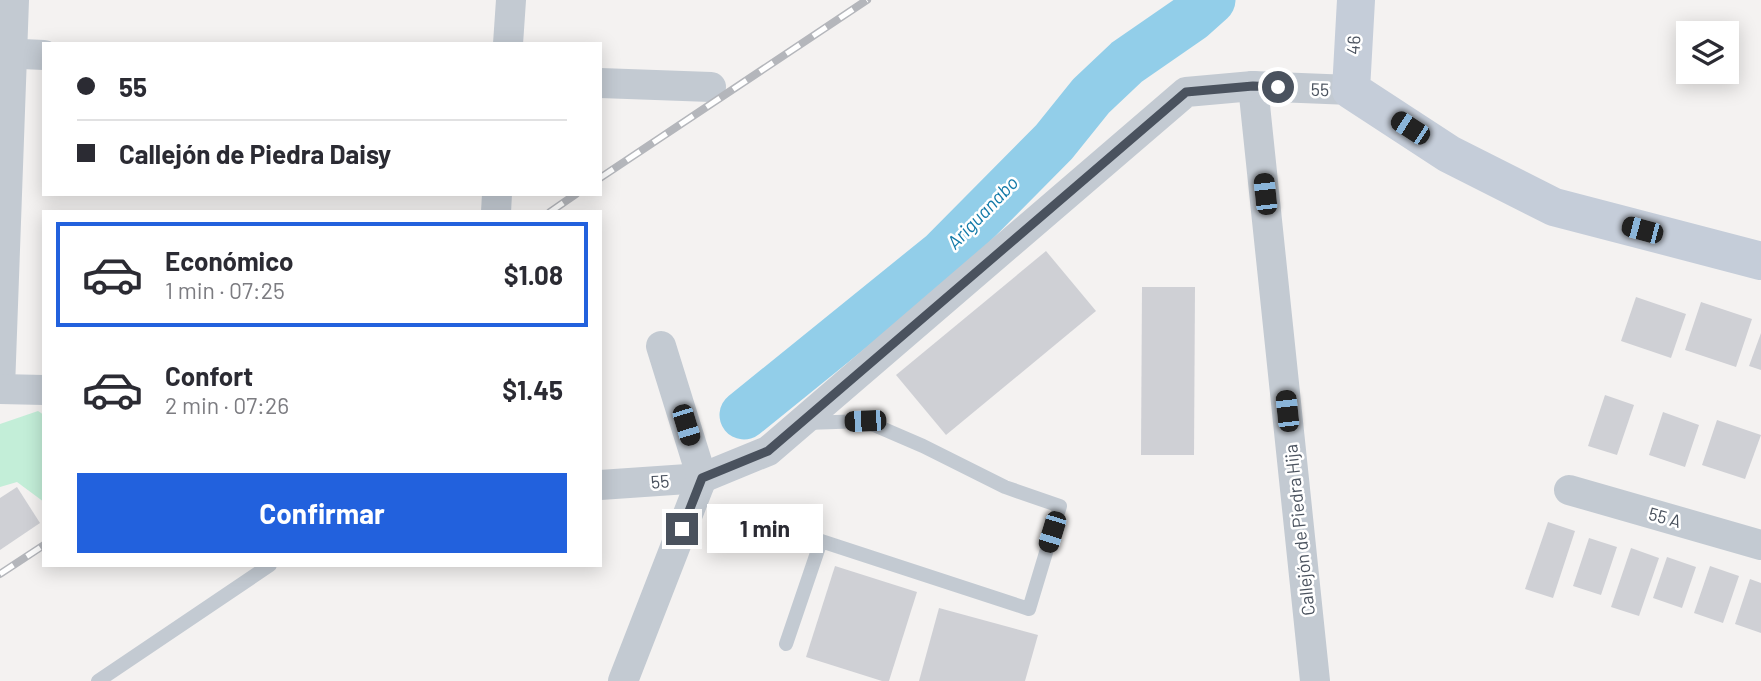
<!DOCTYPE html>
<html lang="es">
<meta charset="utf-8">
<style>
:root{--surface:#fff;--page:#f2f2f3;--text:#2b2b33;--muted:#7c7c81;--line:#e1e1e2;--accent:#2261dd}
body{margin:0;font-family:Barlow,sans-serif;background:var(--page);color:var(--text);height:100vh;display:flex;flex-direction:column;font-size:26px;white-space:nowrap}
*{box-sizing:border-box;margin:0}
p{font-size:23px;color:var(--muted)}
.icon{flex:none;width:38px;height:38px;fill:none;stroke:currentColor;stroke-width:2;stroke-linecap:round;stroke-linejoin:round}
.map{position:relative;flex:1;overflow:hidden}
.details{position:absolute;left:42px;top:210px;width:560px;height:357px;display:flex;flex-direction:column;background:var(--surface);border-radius:0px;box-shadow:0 4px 18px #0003}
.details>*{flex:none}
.guide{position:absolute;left:42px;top:42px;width:560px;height:154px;border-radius:0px;box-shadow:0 4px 18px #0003;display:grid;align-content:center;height:154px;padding:0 35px;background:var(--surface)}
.tools{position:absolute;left:1676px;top:21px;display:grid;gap:14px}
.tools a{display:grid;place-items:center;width:63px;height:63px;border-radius:0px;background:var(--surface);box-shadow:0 4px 18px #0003;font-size:35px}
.end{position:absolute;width:32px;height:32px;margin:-16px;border:9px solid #4a525e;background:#fff;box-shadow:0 0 0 4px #fff}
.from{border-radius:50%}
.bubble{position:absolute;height:49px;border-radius:0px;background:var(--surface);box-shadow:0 4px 18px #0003;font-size:23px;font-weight:700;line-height:49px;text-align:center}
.car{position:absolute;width:21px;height:42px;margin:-21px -10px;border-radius:9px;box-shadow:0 0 5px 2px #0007;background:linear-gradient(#222 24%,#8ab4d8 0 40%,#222 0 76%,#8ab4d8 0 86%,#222 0)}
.guide b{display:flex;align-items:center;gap:24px;height:66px;font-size:26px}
.guide b+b{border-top:2px solid var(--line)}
.guide i{width:18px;height:18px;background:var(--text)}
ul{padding:12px 0 0;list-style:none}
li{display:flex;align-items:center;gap:21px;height:105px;margin:0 14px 10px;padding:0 21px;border:4px solid transparent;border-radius:0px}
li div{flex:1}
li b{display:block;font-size:26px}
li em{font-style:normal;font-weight:700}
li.selected{border-color:var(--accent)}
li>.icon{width:63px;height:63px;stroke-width:1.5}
.button{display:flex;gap:14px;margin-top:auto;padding:14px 35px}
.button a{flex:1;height:80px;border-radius:0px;background:var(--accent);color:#fff;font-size:28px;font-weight:700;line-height:80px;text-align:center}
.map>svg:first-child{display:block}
</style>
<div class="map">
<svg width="1761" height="681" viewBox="0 0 1761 681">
<rect width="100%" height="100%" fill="#f4f2f1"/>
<polygon fill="#c3eed8" points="38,411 44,415 44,502 17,482 0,487 0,424"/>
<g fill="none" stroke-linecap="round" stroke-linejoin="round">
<polyline stroke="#92cee9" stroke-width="49" points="744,415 943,254 1054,142 1091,96 1127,62 1192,17 1211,0"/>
</g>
<g fill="#cfd0d5">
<polygon points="1046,251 1096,311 946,435 896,375"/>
<polygon points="1142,287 1195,287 1194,455 1141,455"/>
<polygon points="1636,297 1686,314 1671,358 1621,341"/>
<polygon points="1701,302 1752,319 1736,367 1685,350"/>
<polygon points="1761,333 1761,370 1749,366"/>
<polygon points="1605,395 1634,405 1617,455 1588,446"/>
<polygon points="1663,412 1699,425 1685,467 1649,455"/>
<polygon points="1717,420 1761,435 1745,479 1702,465"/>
<polygon points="17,487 40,523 0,550 0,498"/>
<polygon points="1548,522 1575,531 1553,598 1525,589"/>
<polygon points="1589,538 1617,547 1601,595 1573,586"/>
<polygon points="1631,548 1659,558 1639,616 1611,607"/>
<polygon points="1667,557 1696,567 1682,608 1653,598"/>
<polygon points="835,566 917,592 889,681 882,681 806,657"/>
<polygon points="1710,566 1739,576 1723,623 1694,613"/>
<polygon points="1750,579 1761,583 1761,633 1735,624"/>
<polygon points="939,608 1038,635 1025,681 919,681"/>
</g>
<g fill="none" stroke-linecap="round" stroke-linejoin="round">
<g stroke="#c3cad2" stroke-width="14">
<polyline points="786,644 821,541 1029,609 1060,506 1005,487 923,446 865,421 806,423"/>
<polyline points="98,681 270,565"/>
</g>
<g stroke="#c3cad2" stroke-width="30">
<polyline points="508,44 511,0"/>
<polyline points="0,53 44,55"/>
<polyline points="600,83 711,87"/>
<polyline points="1253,86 1315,681"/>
<polyline points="496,212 497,194"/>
<polyline points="0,388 14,0"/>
<polyline points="0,389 44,390"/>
<polyline points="600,485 702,478 768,451 1186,92 1253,86 1351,90"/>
<polyline points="1569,490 1761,545"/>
<polyline points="623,681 702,478 661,346"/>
</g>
<polyline stroke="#c5cdd9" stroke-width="38" points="1356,0 1351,90 1449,154 1554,207 1761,261"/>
<defs>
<g id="rail">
<polyline points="600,178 867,0"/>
<polyline points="550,212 576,194"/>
<polyline points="0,574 44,545"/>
</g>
</defs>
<use href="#rail" stroke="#b4b6bb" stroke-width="8"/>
<use href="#rail" stroke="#fff" stroke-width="5" stroke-dasharray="16" stroke-linecap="butt"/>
</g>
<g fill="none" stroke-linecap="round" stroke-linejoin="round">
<polyline stroke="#4a525e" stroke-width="9" points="682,529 702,478 768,451 1186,92 1253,86 1278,87"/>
</g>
<g text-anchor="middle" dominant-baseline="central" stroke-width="5" stroke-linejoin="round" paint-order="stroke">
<g font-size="18" fill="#4a525e" stroke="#fff">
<text transform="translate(1353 45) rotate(-87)">46</text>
<text transform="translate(1320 89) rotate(2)">55</text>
<text transform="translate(660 481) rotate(-4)">55</text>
<text transform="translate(1665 517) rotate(16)">55 A</text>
<text transform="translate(1299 530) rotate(-96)">Callejón de Piedra Hija</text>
</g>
<g font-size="19" font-style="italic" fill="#137aa8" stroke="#fff">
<text transform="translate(982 212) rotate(-46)">Ariguanabo</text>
</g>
</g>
</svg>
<div class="tools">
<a><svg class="icon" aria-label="layers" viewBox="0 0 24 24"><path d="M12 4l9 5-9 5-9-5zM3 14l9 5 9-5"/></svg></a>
</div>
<i class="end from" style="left:1278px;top:87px"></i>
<i class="end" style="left:682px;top:529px"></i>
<div class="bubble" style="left:707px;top:504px;width:116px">1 min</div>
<i class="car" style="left:1410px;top:128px;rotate:303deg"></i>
<i class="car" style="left:1265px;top:194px;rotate:354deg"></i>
<i class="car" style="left:1642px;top:230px;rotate:285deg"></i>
<i class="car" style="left:1287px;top:411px;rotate:354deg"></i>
<i class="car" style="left:865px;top:421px;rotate:268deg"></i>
<i class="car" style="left:686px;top:425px;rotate:163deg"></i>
<i class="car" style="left:1052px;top:532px;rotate:197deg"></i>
<div class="guide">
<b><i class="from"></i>55</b>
<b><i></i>Callejón de Piedra Daisy</b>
</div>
<section class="details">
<ul>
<li class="selected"><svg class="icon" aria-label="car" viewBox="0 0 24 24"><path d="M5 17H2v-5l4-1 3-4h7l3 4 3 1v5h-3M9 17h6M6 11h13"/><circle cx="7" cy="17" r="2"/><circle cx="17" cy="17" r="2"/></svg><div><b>Económico</b><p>1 min · 07:25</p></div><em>$1.08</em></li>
<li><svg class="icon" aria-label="car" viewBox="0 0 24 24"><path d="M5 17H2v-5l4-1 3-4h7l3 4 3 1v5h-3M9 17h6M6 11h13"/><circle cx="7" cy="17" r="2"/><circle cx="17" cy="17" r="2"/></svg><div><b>Confort</b><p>2 min · 07:26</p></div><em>$1.45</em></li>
</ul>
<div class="button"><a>Confirmar</a></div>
</section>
</div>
